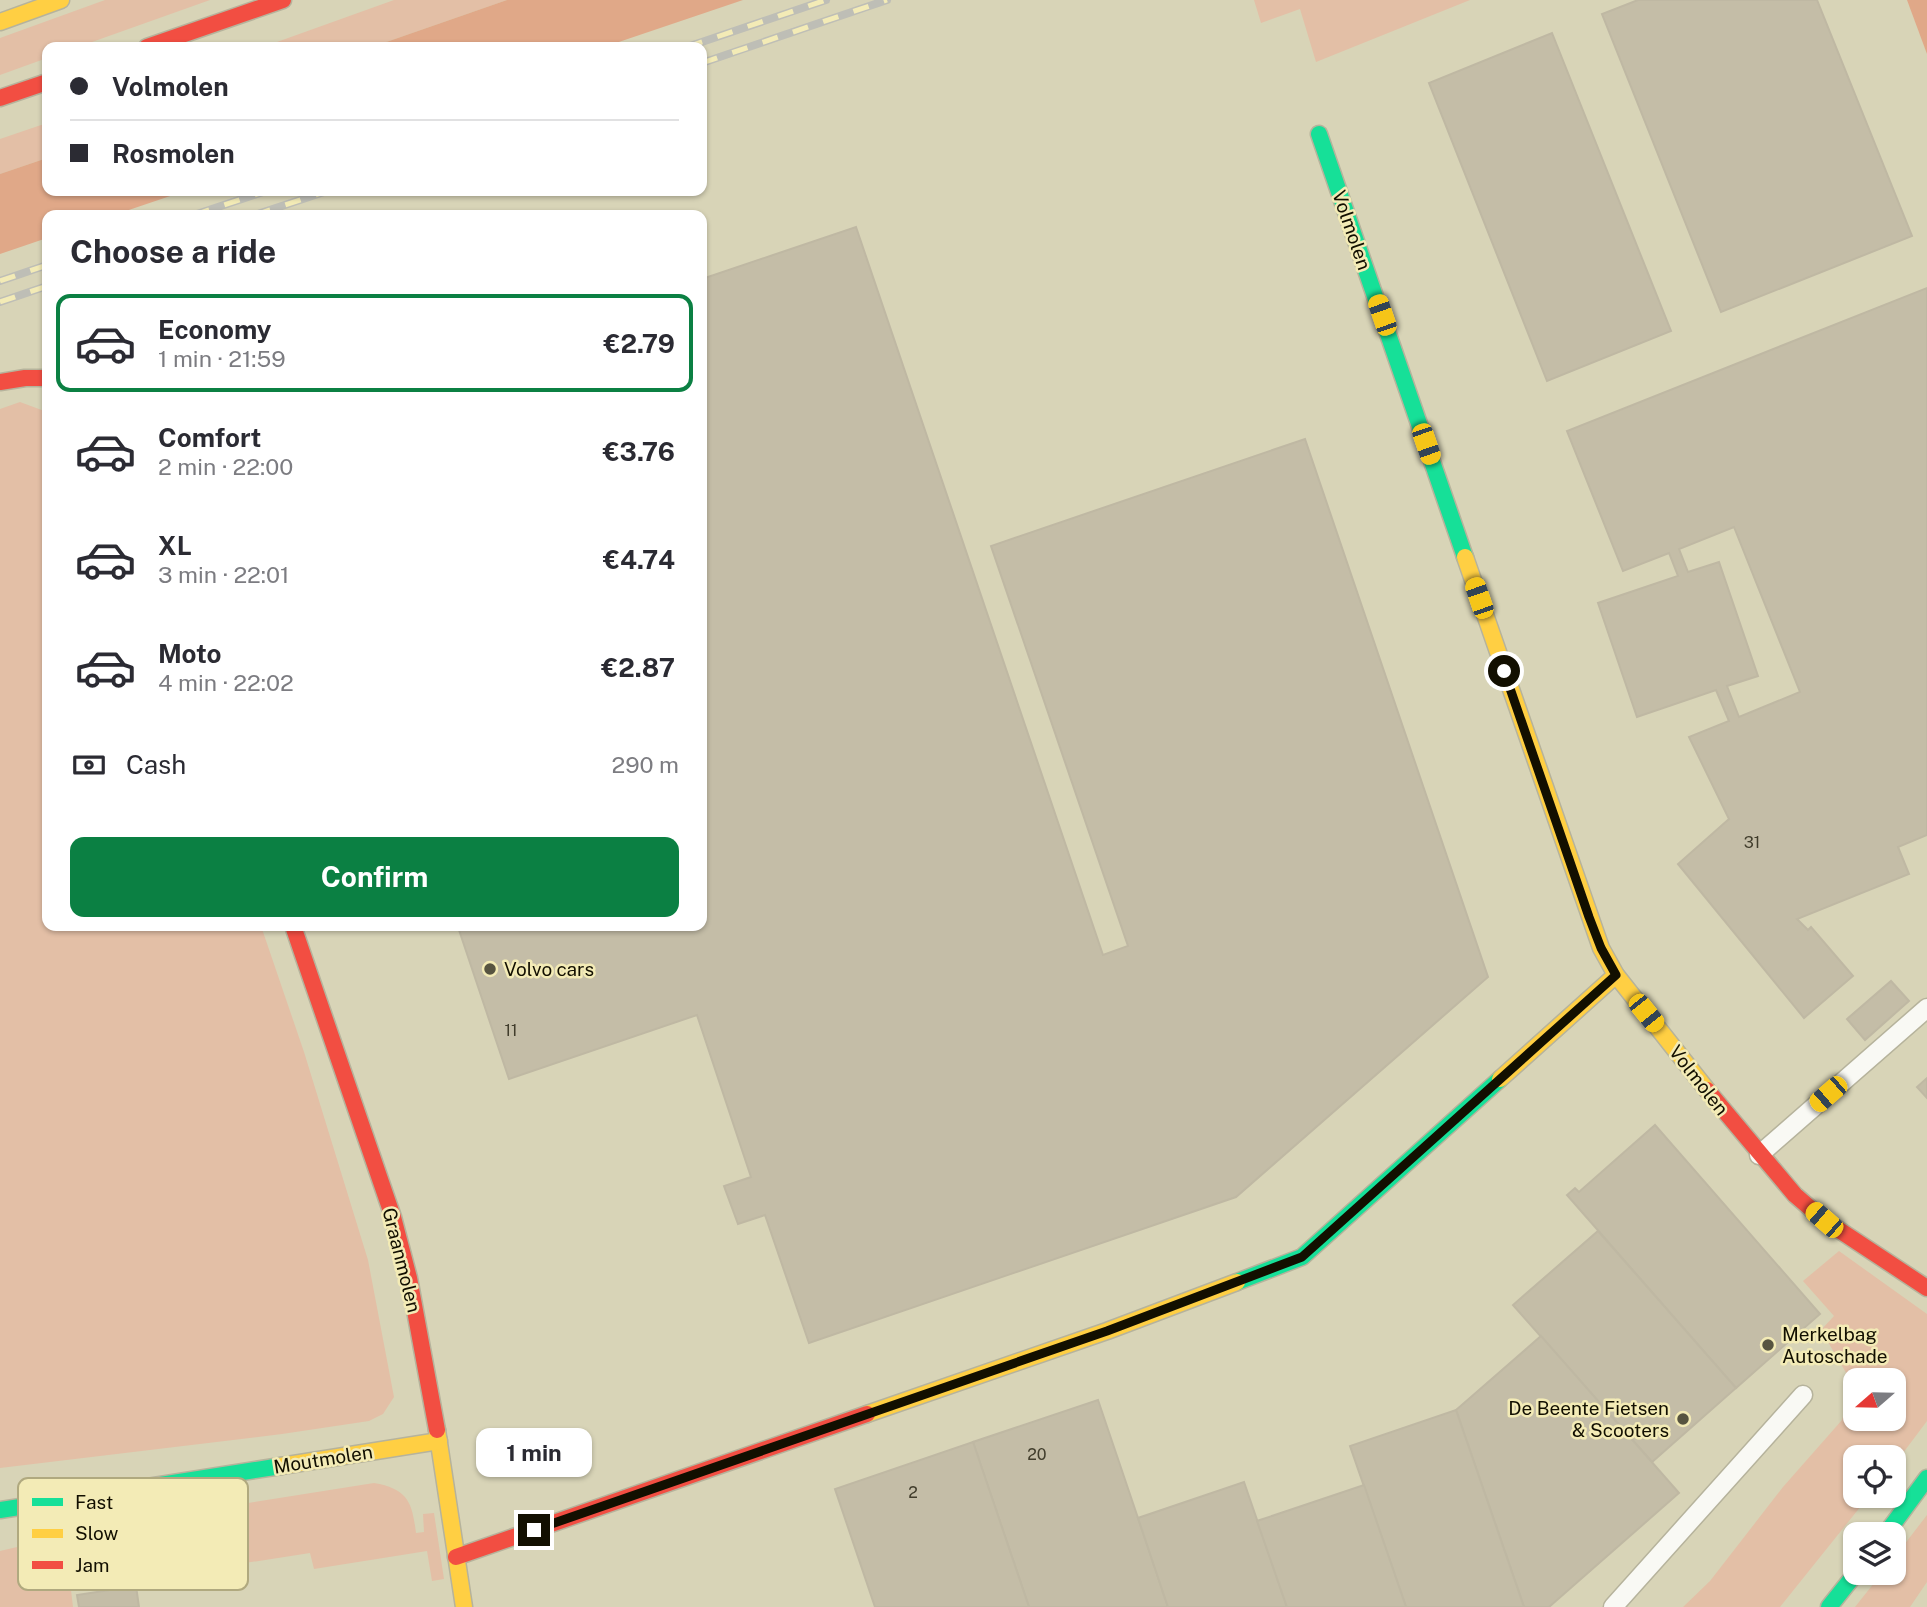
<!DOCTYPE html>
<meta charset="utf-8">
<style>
:root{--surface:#fff;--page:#f7f7f7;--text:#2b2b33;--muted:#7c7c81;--line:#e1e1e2;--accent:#0b8043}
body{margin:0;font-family:"Public Sans",sans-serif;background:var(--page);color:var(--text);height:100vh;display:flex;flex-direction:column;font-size:26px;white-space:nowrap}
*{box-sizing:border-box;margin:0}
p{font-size:23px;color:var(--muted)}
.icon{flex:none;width:38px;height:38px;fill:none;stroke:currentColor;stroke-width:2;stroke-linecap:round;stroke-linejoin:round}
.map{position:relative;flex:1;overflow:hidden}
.panel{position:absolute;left:42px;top:210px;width:665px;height:721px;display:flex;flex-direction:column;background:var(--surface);border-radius:14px;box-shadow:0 2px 5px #0004}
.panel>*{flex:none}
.top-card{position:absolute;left:42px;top:42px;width:665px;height:154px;border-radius:14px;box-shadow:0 2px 5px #0004;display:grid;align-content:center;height:154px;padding:0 28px;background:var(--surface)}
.needle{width:46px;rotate:250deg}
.fabs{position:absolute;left:1843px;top:1368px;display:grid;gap:14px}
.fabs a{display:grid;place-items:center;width:63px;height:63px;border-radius:14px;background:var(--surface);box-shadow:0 2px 5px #0004;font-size:35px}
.end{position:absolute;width:32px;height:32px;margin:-16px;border:9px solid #120f00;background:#fff;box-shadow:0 0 0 4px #fff}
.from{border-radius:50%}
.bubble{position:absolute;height:49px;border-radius:14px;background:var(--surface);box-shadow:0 2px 5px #0004;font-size:23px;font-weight:700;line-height:49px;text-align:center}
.car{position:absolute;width:21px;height:42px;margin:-21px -10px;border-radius:9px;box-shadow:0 0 5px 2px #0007;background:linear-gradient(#f5c518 24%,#345 0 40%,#f5c518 0 76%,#345 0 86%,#f5c518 0)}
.top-card b{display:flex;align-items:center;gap:24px;height:66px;font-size:26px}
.top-card b+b{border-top:2px solid var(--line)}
.top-card i{width:18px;height:18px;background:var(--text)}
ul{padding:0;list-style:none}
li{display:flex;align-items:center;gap:21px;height:98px;margin:0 14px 10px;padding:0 14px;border:4px solid transparent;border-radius:14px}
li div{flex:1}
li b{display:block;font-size:26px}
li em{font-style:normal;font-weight:700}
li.selected{border-color:var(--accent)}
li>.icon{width:63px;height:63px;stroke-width:1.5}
h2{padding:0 28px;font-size:32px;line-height:84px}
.pay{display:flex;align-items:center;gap:18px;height:77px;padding:0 28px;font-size:26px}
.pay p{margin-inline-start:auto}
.action{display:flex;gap:14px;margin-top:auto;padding:14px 28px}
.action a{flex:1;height:80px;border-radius:14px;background:var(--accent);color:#fff;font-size:28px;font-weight:700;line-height:80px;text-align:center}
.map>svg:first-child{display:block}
</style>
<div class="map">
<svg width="1927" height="1607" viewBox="0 0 1927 1607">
<rect width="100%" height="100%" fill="#d8d4b7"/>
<g fill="#e3bfa6" fill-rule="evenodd">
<polygon points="105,0 210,0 78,47 47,47 47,58 0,75 0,38"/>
<polygon points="394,0 507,0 372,47 263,47"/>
<polygon points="1254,0 1470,0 1316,62 1300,9 1261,23"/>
<polygon points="47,123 47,158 0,174 0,139"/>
<polygon points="20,402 47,412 47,926 261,926 304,1052 368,1260 394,1397 383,1414 369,1421 282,1434 0,1468 0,409"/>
<path d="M 1839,1251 L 1927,1314 L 1927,1421 L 1894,1465 L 1894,1458 L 1855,1458 L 1855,1496 L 1869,1496 L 1780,1607 L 1683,1607 L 1710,1581 L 1783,1487 L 1842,1420 L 1852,1383 L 1821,1330 L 1834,1316 L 1803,1281 ZM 1855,1381 L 1894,1381 L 1894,1419 L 1855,1419 Z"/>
<path d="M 374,1483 C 408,1489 412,1502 416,1533 L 424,1532 L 423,1514 L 434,1513 L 444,1579 L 432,1581 L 427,1551 L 314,1569 L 310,1553 L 71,1590 L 73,1607 L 0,1607 L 0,1551 L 115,1524 Z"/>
<polygon points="1927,1515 1927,1582 1910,1607 1855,1607 1882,1573 1894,1573 1894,1558"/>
</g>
<g fill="#e0a888">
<polygon points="507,0 743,0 604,47 372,47"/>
<polygon points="1907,0 1927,0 1927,54"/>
<polygon points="47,158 47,191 185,191 114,215 47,215 47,238 0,254 0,174"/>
</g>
<g fill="#c4bda7" stroke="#bfb8a3" stroke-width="2" fill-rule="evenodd">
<polygon points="1638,0 1817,0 1912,236 1721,312 1602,14"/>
<polygon points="1552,33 1671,331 1547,381 1429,83"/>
<polygon points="856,227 1103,955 1128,946 991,546 1305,439 1488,977 1236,1197 809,1343 765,1215 738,1224 724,1186 751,1177 697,1015 509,1079 459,930 472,926 702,926 702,279"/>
<path d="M 1927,288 L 1927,835 L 1898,847 L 1909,874 L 1797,919 L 1808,930 L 1811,927 L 1853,976 L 1804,1018 L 1678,864 L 1729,819 L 1689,737 L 1729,721 L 1716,690 L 1637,717 L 1598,603 L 1678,576 L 1669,553 L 1623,571 L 1567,431 ZM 1734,527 L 1800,692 L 1739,717 L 1727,686 L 1758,676 L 1719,562 L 1688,572 L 1679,549 Z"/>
<polygon points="1891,981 1909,1001 1865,1040 1847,1019"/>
<polygon points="1927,1078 1927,1098 1917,1087"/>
<polygon points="1655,1125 1820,1314 1736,1388 1567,1195 1575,1188 1579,1192"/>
<polygon points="1598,1231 1736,1388 1652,1462 1513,1305"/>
<polygon points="1541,1336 1679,1493 1549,1607 1524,1607 1456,1410"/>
<polygon points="1098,1400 1138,1518 1168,1607 1029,1607 973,1442"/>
<polygon points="1456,1410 1524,1607 1406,1607 1350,1446"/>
<polygon points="973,1442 1029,1607 875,1607 835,1489"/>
<polygon points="1244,1482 1287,1607 1168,1607 1138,1518"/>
<polygon points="1364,1485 1406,1607 1287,1607 1257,1521"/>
<polygon points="136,1586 139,1607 79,1607 77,1595"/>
</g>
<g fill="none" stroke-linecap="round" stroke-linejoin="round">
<defs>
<g id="lane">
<polyline points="1759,1155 1927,1008"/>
<polyline points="1613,1607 1803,1395"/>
</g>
<g id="fast">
<polyline points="1319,134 1465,557"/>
<polyline points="1237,1282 1302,1257 1500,1079"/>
<polyline points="0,1510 281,1466"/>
<polyline points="1885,1535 1927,1478"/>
<polyline points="1829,1607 1856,1573"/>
</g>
<g id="slow">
<polyline points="0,22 61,0"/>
<polyline points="1465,557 1601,948 1616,975 1707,1090"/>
<polyline points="1500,1079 1616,975"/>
<polyline points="867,1414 1107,1331 1237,1282"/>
<polyline points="437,1430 464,1607"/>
<polyline points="281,1466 439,1441"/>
</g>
<g id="jam">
<polyline points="147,47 283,0"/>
<polyline points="0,98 47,82"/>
<polyline points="0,382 25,378 47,378"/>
<polyline points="293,926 393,1217 409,1278 437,1430"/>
<polyline points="1707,1090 1795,1195 1824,1220 1927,1288"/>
<polyline points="456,1557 867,1414"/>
</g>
</defs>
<use href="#lane" stroke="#b6b39c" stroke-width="21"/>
<use href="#fast" stroke="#b6b39c" stroke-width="19"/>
<use href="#slow" stroke="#b6b39c" stroke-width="19"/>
<use href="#jam" stroke="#b6b39c" stroke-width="19"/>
<use href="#lane" stroke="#f9f9f4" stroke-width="18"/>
<use href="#fast" stroke="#16e098" stroke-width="16"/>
<use href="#slow" stroke="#ffcf43" stroke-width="16"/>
<use href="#jam" stroke="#f24e42" stroke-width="16"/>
<defs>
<g id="rail">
<polyline points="687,47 826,0"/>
<polyline points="702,63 887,0"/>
<polyline points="194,215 266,191"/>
<polyline points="255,215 327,191"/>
<polyline points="0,281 47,265"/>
<polyline points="0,302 47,286"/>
</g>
</defs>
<use href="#rail" stroke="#bebeb6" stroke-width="8"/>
<use href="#rail" stroke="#f3ebb6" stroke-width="5" stroke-dasharray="16" stroke-linecap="butt"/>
</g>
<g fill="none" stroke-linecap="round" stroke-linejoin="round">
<polyline stroke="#120f00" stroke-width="9" points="534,1530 1107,1331 1302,1257 1616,975 1601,948 1589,917 1504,671"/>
</g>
<g fill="#575440" stroke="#f3ebb6" stroke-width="2.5">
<circle cx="490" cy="969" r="7"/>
<circle cx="1768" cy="1345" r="7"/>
<circle cx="1683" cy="1419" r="7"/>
</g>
<g text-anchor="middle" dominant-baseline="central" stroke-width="5" stroke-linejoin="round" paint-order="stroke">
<g font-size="16" fill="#413d2c">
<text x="1752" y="842">31</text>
<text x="511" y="1030">11</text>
<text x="1037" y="1454">20</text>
<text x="913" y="1492">2</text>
</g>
<g font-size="19" fill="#120f00" stroke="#f3ebb6">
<text transform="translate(1352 230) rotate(71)">Volmolen</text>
<text transform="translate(1699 1080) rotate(52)">Volmolen</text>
<text transform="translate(402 1260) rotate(76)">Graanmolen</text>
<text transform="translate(323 1459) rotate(-9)">Moutmolen</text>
</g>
<g font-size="19" fill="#120f00" stroke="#f3ebb6" text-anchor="start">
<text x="504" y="969">Volvo cars</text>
<text x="1782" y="1334">Merkelbag<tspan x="1782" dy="22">Autoschade</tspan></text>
<text x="1669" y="1408" text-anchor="end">De Beente Fietsen<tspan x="1669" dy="22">&amp; Scooters</tspan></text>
</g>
</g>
<rect x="18" y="1478" width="230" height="112" rx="10" fill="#f3ebb6" stroke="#b0a97f" stroke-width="2"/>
<rect x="32" y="1498" width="31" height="8" fill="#16e098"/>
<rect x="32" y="1529" width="31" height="9" fill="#ffcf43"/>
<rect x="32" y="1561" width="31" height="8" fill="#f24e42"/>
<g font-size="19" fill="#120f00">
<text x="75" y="1509">Fast</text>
<text x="75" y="1540">Slow</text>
<text x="75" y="1572">Jam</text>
</g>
</svg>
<div class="fabs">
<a><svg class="needle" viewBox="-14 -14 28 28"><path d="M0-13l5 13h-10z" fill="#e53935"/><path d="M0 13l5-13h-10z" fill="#7c7c81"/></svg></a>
<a><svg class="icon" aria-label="locate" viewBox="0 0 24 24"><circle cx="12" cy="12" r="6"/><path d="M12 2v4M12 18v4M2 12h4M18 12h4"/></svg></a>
<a><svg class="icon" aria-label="layers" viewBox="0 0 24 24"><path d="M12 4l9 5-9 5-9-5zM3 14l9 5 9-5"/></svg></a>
</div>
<i class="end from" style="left:1504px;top:671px"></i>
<i class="end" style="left:534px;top:1530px"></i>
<div class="bubble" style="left:476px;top:1428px;width:116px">1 min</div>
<i class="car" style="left:1382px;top:315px;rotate:341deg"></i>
<i class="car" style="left:1426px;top:444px;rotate:161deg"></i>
<i class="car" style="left:1479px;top:598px;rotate:341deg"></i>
<i class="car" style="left:1646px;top:1013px;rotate:141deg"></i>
<i class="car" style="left:1828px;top:1094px;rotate:229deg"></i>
<i class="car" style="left:1824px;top:1220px;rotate:311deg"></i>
<div class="top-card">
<b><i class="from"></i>Volmolen</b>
<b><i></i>Rosmolen</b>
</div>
<section class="panel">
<h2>Choose a ride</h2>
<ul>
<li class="selected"><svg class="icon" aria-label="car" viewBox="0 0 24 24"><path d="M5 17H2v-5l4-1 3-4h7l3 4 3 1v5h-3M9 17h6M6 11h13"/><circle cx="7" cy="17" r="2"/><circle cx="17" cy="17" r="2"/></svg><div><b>Economy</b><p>1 min · 21:59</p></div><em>€2.79</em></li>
<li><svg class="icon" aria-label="car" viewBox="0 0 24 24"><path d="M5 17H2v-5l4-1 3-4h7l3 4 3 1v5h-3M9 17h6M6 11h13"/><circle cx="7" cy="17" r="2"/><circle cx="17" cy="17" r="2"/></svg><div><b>Comfort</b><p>2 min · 22:00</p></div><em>€3.76</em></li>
<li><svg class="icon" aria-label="car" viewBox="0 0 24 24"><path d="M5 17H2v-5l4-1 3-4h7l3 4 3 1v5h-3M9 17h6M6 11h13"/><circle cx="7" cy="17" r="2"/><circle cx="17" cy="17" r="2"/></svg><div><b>XL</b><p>3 min · 22:01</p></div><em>€4.74</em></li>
<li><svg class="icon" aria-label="car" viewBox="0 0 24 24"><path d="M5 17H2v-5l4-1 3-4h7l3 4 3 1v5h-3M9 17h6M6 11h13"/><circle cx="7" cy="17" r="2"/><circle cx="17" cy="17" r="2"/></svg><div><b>Moto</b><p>4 min · 22:02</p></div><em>€2.87</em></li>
</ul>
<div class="pay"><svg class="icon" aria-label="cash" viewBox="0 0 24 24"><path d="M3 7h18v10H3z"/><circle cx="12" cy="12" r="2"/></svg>Cash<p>290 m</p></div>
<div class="action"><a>Confirm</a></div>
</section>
</div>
